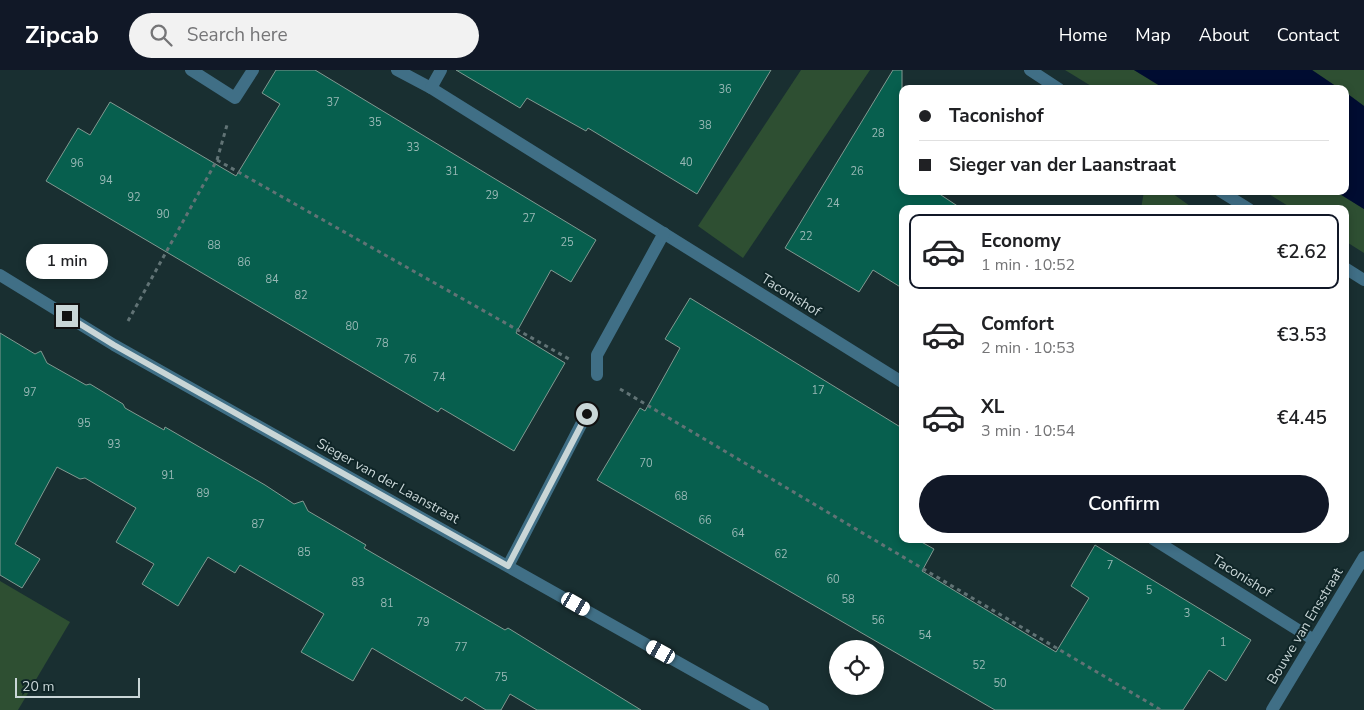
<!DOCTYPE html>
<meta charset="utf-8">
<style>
:root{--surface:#fff;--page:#f2f2f2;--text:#202124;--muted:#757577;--line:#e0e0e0;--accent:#111827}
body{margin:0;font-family:"Nunito Sans",sans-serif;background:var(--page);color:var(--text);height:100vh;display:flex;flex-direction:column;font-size:19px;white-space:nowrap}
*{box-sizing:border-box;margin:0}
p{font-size:16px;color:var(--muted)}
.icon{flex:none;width:28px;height:28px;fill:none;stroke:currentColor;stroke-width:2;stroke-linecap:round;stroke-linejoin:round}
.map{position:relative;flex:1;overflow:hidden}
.side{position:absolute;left:899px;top:135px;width:450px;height:338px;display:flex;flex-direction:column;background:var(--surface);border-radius:10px;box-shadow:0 2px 8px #0003}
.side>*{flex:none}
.banner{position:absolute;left:899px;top:15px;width:450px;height:110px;border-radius:10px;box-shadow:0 2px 8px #0003;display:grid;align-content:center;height:110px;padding:0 20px;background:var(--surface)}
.fabs{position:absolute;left:829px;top:570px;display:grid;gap:10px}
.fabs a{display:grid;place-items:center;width:55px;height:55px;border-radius:50%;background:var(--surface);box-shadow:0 2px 8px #0003;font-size:25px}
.scale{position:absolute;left:15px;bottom:12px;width:125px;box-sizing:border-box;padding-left:5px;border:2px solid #c9d6d7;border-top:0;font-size:14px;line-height:18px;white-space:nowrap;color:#c9d6d7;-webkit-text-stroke:4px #0f2527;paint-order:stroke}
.end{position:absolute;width:22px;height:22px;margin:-11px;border:6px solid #c9d6d7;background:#111;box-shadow:0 0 0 2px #111}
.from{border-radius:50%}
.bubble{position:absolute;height:35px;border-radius:18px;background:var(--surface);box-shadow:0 2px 8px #0003;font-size:16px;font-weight:600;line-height:35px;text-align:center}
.car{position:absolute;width:15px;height:30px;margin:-15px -8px;border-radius:6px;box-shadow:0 0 4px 1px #0007;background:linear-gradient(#fff 24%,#345 0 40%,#fff 0 76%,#345 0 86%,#fff 0)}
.banner b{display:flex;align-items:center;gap:18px;height:48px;font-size:19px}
.banner b+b{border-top:1px solid var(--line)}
.banner i{width:12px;height:12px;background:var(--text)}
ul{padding:9px 0 0;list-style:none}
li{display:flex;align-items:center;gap:15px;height:75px;margin:0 10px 8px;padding:0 10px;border:2px solid transparent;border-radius:10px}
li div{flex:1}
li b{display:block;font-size:19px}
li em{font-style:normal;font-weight:600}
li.selected{border-color:var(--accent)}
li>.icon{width:45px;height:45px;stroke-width:1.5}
.button{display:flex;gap:10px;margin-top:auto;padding:10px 20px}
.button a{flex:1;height:58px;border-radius:30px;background:var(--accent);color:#fff;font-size:20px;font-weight:600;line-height:58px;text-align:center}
header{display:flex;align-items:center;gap:30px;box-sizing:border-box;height:70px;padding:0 25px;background:var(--accent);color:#fff}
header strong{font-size:24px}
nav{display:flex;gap:28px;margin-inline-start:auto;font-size:18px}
.search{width:350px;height:45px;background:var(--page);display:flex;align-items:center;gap:12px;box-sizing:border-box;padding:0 18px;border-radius:28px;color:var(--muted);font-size:19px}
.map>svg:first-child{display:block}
</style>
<header>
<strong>Zipcab</strong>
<div class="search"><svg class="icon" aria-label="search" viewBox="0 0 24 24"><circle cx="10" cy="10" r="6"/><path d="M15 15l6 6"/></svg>Search here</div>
<nav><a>Home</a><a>Map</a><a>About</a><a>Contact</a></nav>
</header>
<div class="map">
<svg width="1364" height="640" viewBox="0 0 1364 640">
<rect width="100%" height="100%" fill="#192f31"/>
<g fill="#2e4f32">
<polygon points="801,0 870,0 743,188 698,156"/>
<polygon points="1065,0 1134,0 1165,19 1096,19"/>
<polygon points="1312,0 1364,0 1364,36 1345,22 1345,19 1340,19"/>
<polygon points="1144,121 1169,121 1190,136 1188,139 1141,139"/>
<polygon points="1264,121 1335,121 1364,139 1364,183 1345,171 1345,139 1293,139"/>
<polygon points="0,511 70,552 18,640 0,640"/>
</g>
<g fill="#000c31">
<polygon points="1134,0 1312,0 1340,19 1165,19"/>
<polygon points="1345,22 1364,36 1364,139 1335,121 1345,121"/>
</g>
<g fill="#075f4e" stroke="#819991">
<polygon points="276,0 315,0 596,170 571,212 551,200 516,263 565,293 514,381 441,338 438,342 46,111 78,58 90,65 110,32 236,106 280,34 262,23"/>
<polygon points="456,0 771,0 697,124 588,58 586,61 527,28 520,38"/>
<polygon points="893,0 902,0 902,121 935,121 962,139 902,139 902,218 873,200 859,222 785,178"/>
<polygon points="690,228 902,358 902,469 916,469 934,479 922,501 1056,582 1089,528 1071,516 1095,475 1251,570 1226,611 1209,600 1183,640 995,640 597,410 640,338 645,341 680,278 665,269"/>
<polygon points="0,263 35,284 41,281 47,293 86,315 90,314 123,334 125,338 164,360 165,357 265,415 294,434 303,431 308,441 366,475 364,478 505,560 508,558 641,640 537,640 510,624 501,640 486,640 465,627 462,631 372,578 353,611 301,582 324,544 240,495 235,503 208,487 178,536 142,514 154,494 116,472 136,438 85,408 80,409 57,397 15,474 40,489 22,518 0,505"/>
</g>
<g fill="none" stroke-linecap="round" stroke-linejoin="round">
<g stroke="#617375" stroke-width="3" stroke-dasharray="4 4" stroke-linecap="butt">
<polyline points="217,90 569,289"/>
<polyline points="128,251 217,90 227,55"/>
<polyline points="620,319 1161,640"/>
</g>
<g stroke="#406f86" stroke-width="12">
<polyline points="191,0 235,28 253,0"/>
<polyline points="397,0 431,18 902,312"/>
<polyline points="1030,0 1059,19"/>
<polyline points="431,18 441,0"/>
<polyline points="1220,121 1249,139"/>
<polyline points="1345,198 1364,210"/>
<polyline points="0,205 114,275 763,640"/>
<polyline points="597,305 597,285 664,163"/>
<polyline points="1153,469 1314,570"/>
<polyline points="508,496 587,343"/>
<polyline points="1272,640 1364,487"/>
</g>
</g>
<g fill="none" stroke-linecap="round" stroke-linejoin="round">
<polyline stroke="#c9d6d7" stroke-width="6" points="67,246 114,275 508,496 587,344"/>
</g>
<g text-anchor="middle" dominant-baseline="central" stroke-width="4" stroke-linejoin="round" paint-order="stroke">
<g font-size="11" fill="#98b8b5">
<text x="725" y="19">36</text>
<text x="333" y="32">37</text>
<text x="375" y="52">35</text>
<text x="705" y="55">38</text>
<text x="878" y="63">28</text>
<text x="413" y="77">33</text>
<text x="686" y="92">40</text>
<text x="77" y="93">96</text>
<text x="452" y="101">31</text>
<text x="857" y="101">26</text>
<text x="106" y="110">94</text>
<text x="492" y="125">29</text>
<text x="134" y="127">92</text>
<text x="833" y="133">24</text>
<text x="163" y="144">90</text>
<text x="529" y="148">27</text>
<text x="806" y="166">22</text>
<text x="567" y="172">25</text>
<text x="214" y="175">88</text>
<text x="244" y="192">86</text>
<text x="272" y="209">84</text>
<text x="301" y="225">82</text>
<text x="352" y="256">80</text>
<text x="382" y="273">78</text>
<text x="410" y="289">76</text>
<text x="439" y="307">74</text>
<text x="818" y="320">17</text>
<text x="30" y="322">97</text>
<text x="84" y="353">95</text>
<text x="114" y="374">93</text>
<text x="646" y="393">70</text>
<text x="168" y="405">91</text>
<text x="203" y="423">89</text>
<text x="681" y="426">68</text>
<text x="705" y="450">66</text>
<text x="258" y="454">87</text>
<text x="738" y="463">64</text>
<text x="304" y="482">85</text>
<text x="781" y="484">62</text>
<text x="1110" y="495">7</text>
<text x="833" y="509">60</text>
<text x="358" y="512">83</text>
<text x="1149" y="520">5</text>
<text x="848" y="529">58</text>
<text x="387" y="533">81</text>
<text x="1187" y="543">3</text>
<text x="878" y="550">56</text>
<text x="423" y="552">79</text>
<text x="925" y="565">54</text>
<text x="1223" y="572">1</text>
<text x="461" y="577">77</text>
<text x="979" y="595">52</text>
<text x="501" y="607">75</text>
<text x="1000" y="613">50</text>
</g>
<g font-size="14" fill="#c9d6d7" stroke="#0f2527">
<text transform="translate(791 225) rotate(32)">Taconishof</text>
<text transform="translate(388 411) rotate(29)">Sieger van der Laanstraat</text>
<text transform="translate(1242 506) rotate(32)">Taconishof</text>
<text transform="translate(1305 556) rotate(-59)">Bouwe van Ensstraat</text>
</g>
</g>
</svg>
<div class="fabs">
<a><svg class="icon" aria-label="locate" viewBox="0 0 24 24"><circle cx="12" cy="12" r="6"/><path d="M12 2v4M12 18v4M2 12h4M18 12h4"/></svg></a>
</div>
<div class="scale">20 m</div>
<i class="end from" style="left:587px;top:344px"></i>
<i class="end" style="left:67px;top:246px"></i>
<div class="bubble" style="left:26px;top:174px;width:82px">1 min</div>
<i class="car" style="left:576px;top:534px;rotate:120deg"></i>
<i class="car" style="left:661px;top:582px;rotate:299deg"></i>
<div class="banner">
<b><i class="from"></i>Taconishof</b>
<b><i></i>Sieger van der Laanstraat</b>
</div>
<section class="side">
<ul>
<li class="selected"><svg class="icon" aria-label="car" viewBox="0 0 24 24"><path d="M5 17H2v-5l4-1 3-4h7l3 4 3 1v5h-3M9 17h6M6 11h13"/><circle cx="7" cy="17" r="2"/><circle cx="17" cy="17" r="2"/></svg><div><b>Economy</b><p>1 min · 10:52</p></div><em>€2.62</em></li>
<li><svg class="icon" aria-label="car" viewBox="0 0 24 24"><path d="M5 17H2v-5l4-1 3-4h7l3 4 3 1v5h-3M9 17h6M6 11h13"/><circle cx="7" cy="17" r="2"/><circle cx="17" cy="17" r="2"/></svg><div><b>Comfort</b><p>2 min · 10:53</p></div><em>€3.53</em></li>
<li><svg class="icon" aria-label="car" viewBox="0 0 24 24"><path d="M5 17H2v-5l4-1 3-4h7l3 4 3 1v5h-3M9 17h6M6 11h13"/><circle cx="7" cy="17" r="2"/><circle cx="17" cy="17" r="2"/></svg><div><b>XL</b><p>3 min · 10:54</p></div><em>€4.45</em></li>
</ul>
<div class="button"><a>Confirm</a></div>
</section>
</div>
